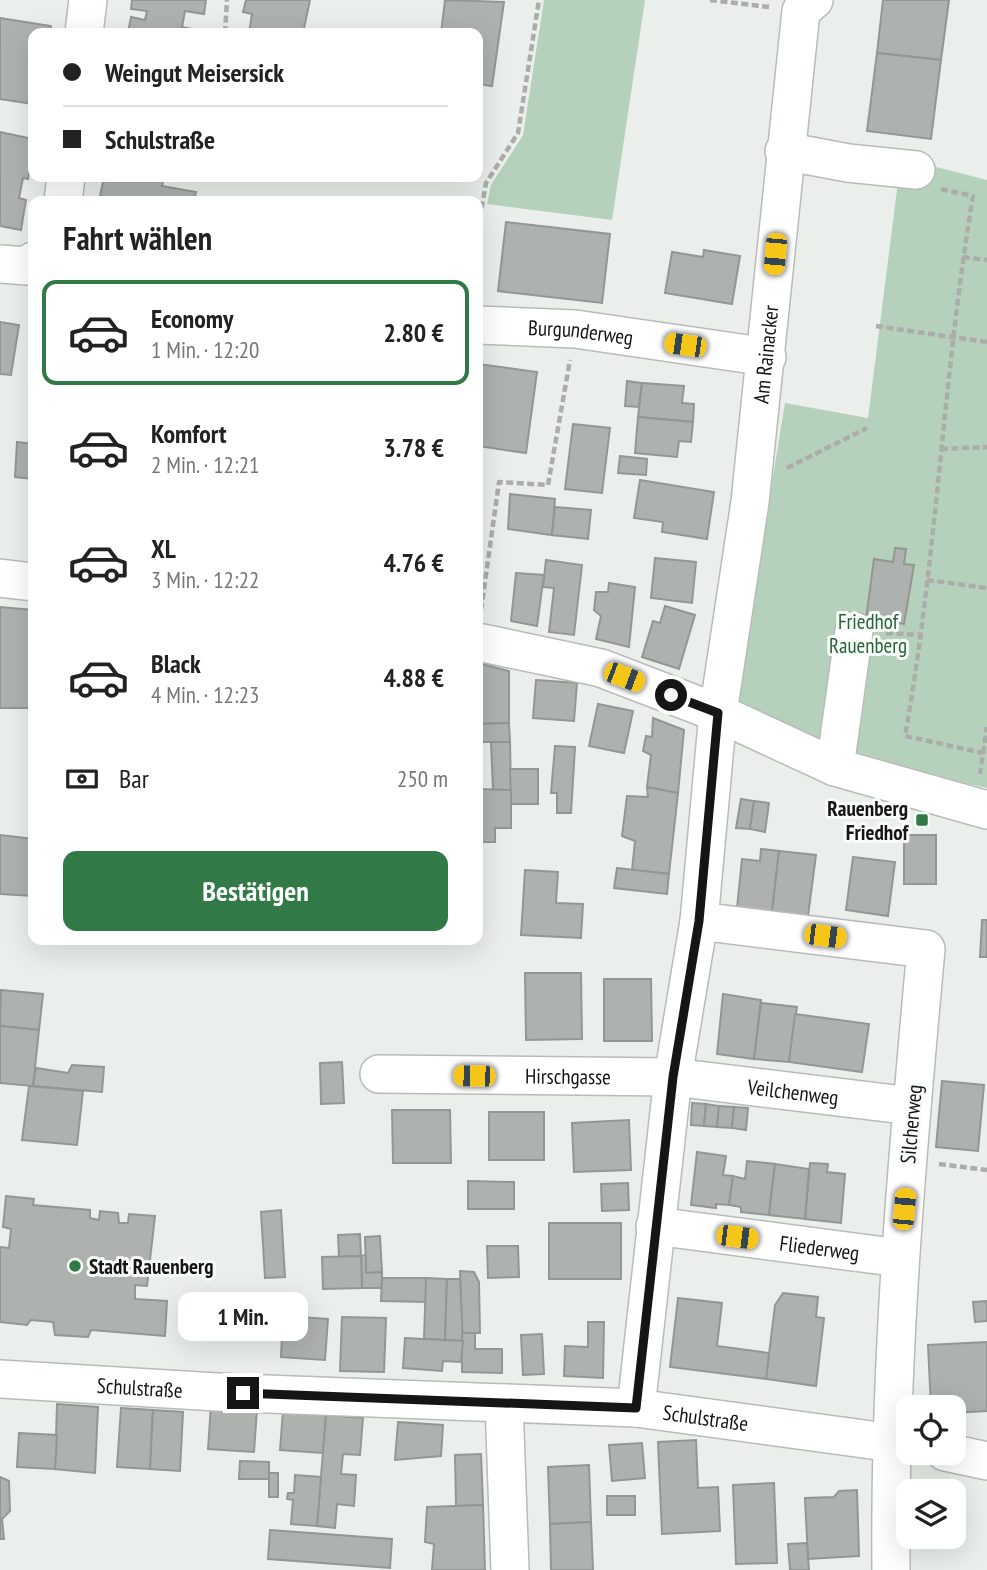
<!DOCTYPE html>
<html lang="de">
<meta charset="utf-8">
<style>
:root{--surface:#fff;--page:#f6f6f6;--text:#222;--muted:#767676;--line:#e0e0e0;--accent:#317946}
body{margin:0;font-family:"PT Sans Narrow",sans-serif;background:var(--page);color:var(--text);height:100vh;display:flex;flex-direction:column;font-size:26px;white-space:nowrap}
*{box-sizing:border-box;margin:0}
p{font-size:23px;color:var(--muted)}
.icon{flex:none;width:38px;height:38px;fill:none;stroke:currentColor;stroke-width:2;stroke-linecap:round;stroke-linejoin:round}
.map{position:relative;flex:1;overflow:hidden}
.panel{position:absolute;left:28px;top:196px;width:455px;height:749px;display:flex;flex-direction:column;background:var(--surface);border-radius:14px;box-shadow:0 7px 28px #0002}
.panel>*{flex:none}
.top-card{position:absolute;left:28px;top:28px;width:455px;height:154px;border-radius:14px;box-shadow:0 7px 28px #0002;display:grid;align-content:center;height:154px;padding:0 35px;background:var(--surface)}
.controls{position:absolute;left:896px;top:1395px;display:grid;gap:14px}
.controls a{display:grid;place-items:center;width:70px;height:70px;border-radius:14px;background:var(--surface);box-shadow:0 7px 28px #0002;font-size:35px}
.end{position:absolute;width:32px;height:32px;margin:-16px;border:9px solid #141514;background:#fff;box-shadow:0 0 0 4px #fff}
.from{border-radius:50%}
.bubble{position:absolute;height:49px;border-radius:14px;background:var(--surface);box-shadow:0 7px 28px #0002;font-size:23px;font-weight:700;line-height:49px;text-align:center}
.car{position:absolute;width:21px;height:42px;margin:-21px -10px;border-radius:9px;box-shadow:0 0 5px 2px #0007;background:linear-gradient(#f5c518 24%,#345 0 40%,#f5c518 0 76%,#345 0 86%,#f5c518 0)}
.top-card b{display:flex;align-items:center;gap:24px;height:66px;font-size:26px}
.top-card b+b{border-top:2px solid var(--line)}
.top-card i{width:18px;height:18px;background:var(--text)}
ul{padding:0;list-style:none}
li{display:flex;align-items:center;gap:21px;height:105px;margin:0 14px 10px;padding:0 21px;border:4px solid transparent;border-radius:14px}
li div{flex:1}
li b{display:block;font-size:26px}
li em{font-style:normal;font-weight:700}
li.active{border-color:var(--accent)}
li>.icon{width:63px;height:63px;stroke-width:1.5}
h2{padding:0 35px;font-size:32px;line-height:84px}
.pay{display:flex;align-items:center;gap:18px;height:77px;padding:0 35px;font-size:26px}
.pay p{margin-inline-start:auto}
.button{display:flex;gap:14px;margin-top:auto;padding:14px 35px}
.button a{flex:1;height:80px;border-radius:14px;background:var(--accent);color:#fff;font-size:28px;font-weight:700;line-height:80px;text-align:center}
.map>svg:first-child{display:block}
</style>
<div class="map">
<svg width="987" height="1570" viewBox="0 0 987 1570">
<rect width="100%" height="100%" fill="#eaefeb"/>
<g fill="#b6d1bb">
<polygon points="544,0 645,0 612,220 487,204 491,185 523,135"/>
<polygon points="815,136 987,180 987,788 888,767 735,708 785,403 868,418 898,182 807,171"/>
</g>
<g fill="#aeb2af" stroke="#939793" stroke-width="2">
<polygon points="132,0 206,0 204,14 185,11 182,27 192,29 191,33 128,33 131,17 145,20 147,11 131,9"/>
<polygon points="246,0 310,0 303,33 249,33 252,14 243,12"/>
<polygon points="445,0 504,2 492,86 478,84 478,33 441,33"/>
<polygon points="883,0 949,0 941,60 877,53"/>
<polygon points="0,18 51,26 50,33 33,33 33,104 0,99"/>
<polygon points="877,53 941,60 931,139 867,131"/>
<polygon points="0,132 33,139 28,179 23,178 19,198 26,200 21,230 0,226"/>
<polygon points="104,177 118,180 119,177 164,177 162,186 196,192 194,201 99,201"/>
<polygon points="506,222 610,234 602,303 498,291"/>
<polygon points="704,250 740,256 732,304 665,293 672,252 703,257"/>
<polygon points="0,322 19,325 11,375 0,374"/>
<polygon points="478,364 537,372 526,453 478,446"/>
<polygon points="627,381 642,383 639,407 625,406"/>
<polygon points="642,383 684,386 682,403 694,404 693,422 638,417"/>
<polygon points="638,417 693,422 691,442 679,441 677,457 635,453"/>
<polygon points="573,424 610,428 602,493 565,489"/>
<polygon points="17,442 33,444 33,479 15,477"/>
<polygon points="620,456 647,459 646,475 618,473"/>
<polygon points="640,480 714,492 707,539 662,532 663,522 634,518"/>
<polygon points="510,494 555,499 552,535 508,529"/>
<polygon points="555,507 591,510 588,539 552,535"/>
<polygon points="895,548 906,549 904,564 914,565 904,624 866,619 874,559 893,562"/>
<polygon points="655,558 696,562 692,603 651,598"/>
<polygon points="546,560 582,565 574,635 549,632 554,588 543,587"/>
<polygon points="516,573 544,575 537,626 511,621"/>
<polygon points="609,583 635,587 629,647 596,639 601,616 594,610 596,592 608,592"/>
<polygon points="665,606 695,615 679,669 642,657 653,621 660,623"/>
<polygon points="0,607 33,610 33,683 30,708 0,708"/>
<polygon points="478,663 509,671 509,723 478,724"/>
<polygon points="536,680 577,683 574,721 533,718"/>
<polygon points="598,704 633,711 624,753 589,746"/>
<polygon points="653,718 684,730 678,793 647,787 651,755 643,751 646,736 652,737"/>
<polygon points="509,723 510,742 478,742 478,724"/>
<polygon points="491,742 510,742 511,790 493,790"/>
<polygon points="555,746 575,747 571,813 557,813 557,793 551,793"/>
<polygon points="510,769 538,769 538,804 511,804"/>
<polygon points="647,787 678,793 669,874 632,870 635,841 622,836 627,796 648,797"/>
<polygon points="478,789 511,790 511,828 495,828 495,842 478,842"/>
<polygon points="741,799 754,801 750,829 736,828"/>
<polygon points="754,801 769,803 765,832 750,829"/>
<polygon points="0,835 33,839 33,896 0,894"/>
<rect x="904" y="835" width="32" height="49"/>
<polygon points="761,849 779,851 772,912 737,908 742,859 760,861"/>
<polygon points="779,851 816,855 808,916 772,912"/>
<polygon points="853,857 895,862 888,916 846,910"/>
<polygon points="617,868 669,874 667,894 614,888"/>
<polygon points="525,870 558,872 556,903 583,904 581,938 521,935"/>
<polygon points="982,920 987,920 987,957 980,957"/>
<polygon points="525,973 581,973 582,1039 526,1040"/>
<polygon points="604,979 651,979 652,1041 604,1041"/>
<polygon points="1,990 43,994 39,1030 0,1026"/>
<polygon points="723,994 761,1000 754,1059 717,1054"/>
<polygon points="761,1003 797,1007 789,1062 754,1059"/>
<polygon points="795,1014 869,1024 862,1072 789,1062"/>
<polygon points="0,1026 39,1030 33,1086 0,1083"/>
<polygon points="342,1062 344,1103 321,1104 320,1063"/>
<polygon points="72,1065 104,1067 102,1092 33,1086 36,1068 68,1073"/>
<polygon points="942,1081 984,1085 978,1151 936,1147"/>
<polygon points="29,1086 83,1091 77,1145 22,1140"/>
<polygon points="692,1103 706,1104 704,1126 691,1125"/>
<polygon points="706,1104 719,1106 717,1127 704,1126"/>
<polygon points="719,1106 734,1107 732,1128 717,1127"/>
<polygon points="734,1107 748,1108 746,1130 732,1128"/>
<polygon points="392,1110 450,1110 451,1163 393,1163"/>
<rect x="489" y="1112" width="55" height="48"/>
<polygon points="629,1120 631,1170 574,1172 572,1123"/>
<polygon points="697,1152 726,1156 723,1175 733,1176 729,1205 716,1204 716,1208 691,1205"/>
<polygon points="747,1161 775,1164 769,1215 741,1212 741,1207 729,1205 733,1176 745,1179"/>
<polygon points="810,1163 828,1164 827,1172 845,1174 841,1223 805,1219"/>
<polygon points="775,1164 809,1169 805,1219 769,1215"/>
<polygon points="468,1181 514,1182 514,1209 468,1209"/>
<polygon points="628,1183 629,1210 602,1211 601,1184"/>
<polygon points="6,1196 34,1199 33,1205 90,1210 90,1218 99,1220 100,1211 118,1213 119,1223 128,1223 129,1214 155,1216 147,1286 135,1285 135,1299 167,1301 165,1336 91,1330 88,1337 55,1335 53,1322 31,1320 27,1325 0,1322 0,1247 9,1248 11,1229 3,1227"/>
<polygon points="281,1210 285,1277 265,1278 261,1212"/>
<rect x="549" y="1223" width="72" height="56"/>
<polygon points="360,1234 361,1256 339,1257 338,1235"/>
<polygon points="380,1236 382,1272 366,1273 365,1237"/>
<polygon points="487,1246 518,1246 519,1277 488,1278"/>
<polygon points="366,1255 366,1273 382,1272 382,1288 362,1288 361,1256"/>
<polygon points="361,1256 362,1288 323,1289 322,1257"/>
<polygon points="460,1271 474,1272 479,1282 480,1333 462,1333"/>
<polygon points="382,1278 426,1278 426,1302 381,1301"/>
<polygon points="426,1278 447,1279 445,1340 424,1339"/>
<polygon points="447,1279 460,1279 463,1341 445,1340"/>
<polygon points="783,1293 818,1297 816,1317 824,1318 816,1386 766,1379 775,1305"/>
<polygon points="678,1298 722,1303 717,1346 769,1353 766,1379 670,1367"/>
<polygon points="987,1301 987,1321 975,1322 973,1302"/>
<polygon points="283,1316 328,1319 325,1360 281,1357"/>
<polygon points="342,1317 386,1318 384,1372 340,1371"/>
<polygon points="588,1322 604,1322 603,1378 564,1376 565,1346 588,1347"/>
<polygon points="462,1333 475,1333 475,1349 502,1349 502,1373 462,1372"/>
<polygon points="542,1334 544,1374 523,1375 521,1335"/>
<polygon points="405,1338 463,1341 461,1362 443,1361 442,1371 403,1368"/>
<polygon points="987,1342 987,1411 954,1413 954,1407 931,1407 928,1345"/>
<polygon points="57,1404 98,1407 95,1473 55,1469"/>
<polygon points="211,1405 257,1409 254,1452 208,1449"/>
<polygon points="121,1408 153,1410 150,1469 117,1467"/>
<polygon points="153,1410 183,1412 180,1471 150,1469"/>
<polygon points="283,1411 326,1415 323,1453 280,1450"/>
<polygon points="326,1415 363,1418 360,1455 343,1454 341,1474 356,1475 354,1506 337,1504 335,1528 317,1526"/>
<polygon points="398,1422 443,1425 441,1456 395,1460"/>
<polygon points="19,1433 57,1435 55,1469 17,1467"/>
<polygon points="696,1440 698,1488 718,1487 720,1531 662,1534 658,1442"/>
<polygon points="642,1443 645,1478 612,1481 609,1445"/>
<polygon points="481,1454 483,1505 456,1506 455,1455"/>
<polygon points="240,1461 269,1462 269,1479 239,1479"/>
<polygon points="589,1465 591,1522 550,1524 548,1467"/>
<rect x="269" y="1473" width="9" height="24"/>
<polygon points="295,1475 321,1477 317,1526 291,1524 293,1500 287,1499 288,1493 294,1493"/>
<polygon points="0,1477 9,1481 10,1511 2,1519 4,1539 0,1539"/>
<polygon points="774,1483 777,1563 736,1564 733,1485"/>
<polygon points="857,1490 859,1556 808,1559 805,1498 834,1497 839,1491"/>
<rect x="607" y="1496" width="28" height="19"/>
<polygon points="954,1497 961,1497 961,1541 917,1542 917,1536 954,1536"/>
<polygon points="483,1505 485,1570 432,1570 434,1544 425,1542 427,1507"/>
<polygon points="591,1522 593,1570 551,1570 550,1524"/>
<polygon points="270,1530 392,1539 390,1568 268,1559"/>
<polygon points="807,1543 809,1570 790,1570 788,1544"/>
</g>
<g fill="none" stroke-linecap="round" stroke-linejoin="round">
<defs>
<g id="minor">
<polyline points="84,33 88,0"/>
<polyline points="784,151 848,163 916,170"/>
<polyline points="63,201 66,177"/>
<polyline points="0,264 27,266 33,261"/>
<path id="s1" d="M 478,325 L 575,329 L 767,357"/>
<polyline points="0,578 33,582"/>
<polyline points="478,642 601,668 718,713 835,767 987,810"/>
<polyline points="835,767 854,631"/>
<path d="M 699,921 L 926,949 C 907,1156 889,1362 891,1570"/>
<path id="s2" d="M 379,1074 L 673,1077 L 912,1106"/>
<path id="s3" d="M 655,1226 L 900,1258"/>
<path id="s4" d="M 0,1379 L 217,1392 L 636,1408 L 908,1445"/>
<polyline points="504,1403 510,1570"/>
<path id="s5" d="M 636,1408 L 673,1077 L 699,921 L 718,713 L 750,502 L 801,11 L 814,0"/>
<polyline points="945,1452 987,1461"/>
</g>
</defs>
<use href="#minor" stroke="#b8bcb8" stroke-width="40"/>
<g stroke="#aaadaa" stroke-width="4.5" stroke-dasharray="7 3.5" stroke-linecap="butt">
<polyline points="710,0 769,7"/>
<polyline points="225,33 227,0"/>
<path d="M 941,189 L 973,196 C 943,375 937,557 905,736 L 983,753 L 980,774"/>
<polyline points="478,229 486,183 518,133 539,0"/>
<polyline points="963,257 987,260"/>
<polyline points="876,326 987,342"/>
<polyline points="941,449 987,447"/>
<polyline points="787,468 867,428"/>
<polyline points="927,580 987,588"/>
<polyline points="481,610 499,482 548,485 570,360"/>
<polyline points="886,633 923,635"/>
<polyline points="983,753 987,727"/>
<polyline points="939,1164 987,1170"/>
</g>
<use href="#minor" stroke="#fff" stroke-width="37"/>
</g>
<g fill="none" stroke-linecap="round" stroke-linejoin="round">
<polyline stroke="#141514" stroke-width="9" points="243,1393 636,1408 673,1077 699,921 718,713 671,695"/>
</g>
<g fill="#317946" stroke="#f8fcf8" stroke-width="2.5">
<rect x="915" y="813" width="14" height="14" rx="3.5"/>
<circle cx="75" cy="1266" r="7"/>
</g>
<g text-anchor="middle" dominant-baseline="central" stroke-width="6" stroke-linejoin="round" paint-order="stroke">
<g font-size="21" fill="#141514" stroke="#f8fcf8">
<text stroke="none"><textPath href="#s1" startOffset="103">Burgunderweg</textPath></text>
<text stroke="none"><textPath href="#s5" startOffset="1062">Am Rainacker</textPath></text>
<text stroke="none"><textPath href="#s2" startOffset="189">Hirschgasse</textPath></text>
<text stroke="none"><textPath href="#s2" startOffset="415">Veilchenweg</textPath></text>
<text transform="translate(911 1124) rotate(-85)">Silcherweg</text>
<text stroke="none"><textPath href="#s3" startOffset="166">Fliederweg</textPath></text>
<text stroke="none"><textPath href="#s4" startOffset="140">Schulstraße</textPath></text>
<text stroke="none"><textPath href="#s4" startOffset="707">Schulstraße</textPath></text>
</g>
<g font-size="21" fill="#286439" stroke="#f8fcf8">
<text x="868" y="621">Friedhof<tspan x="868" dy="24">Rauenberg</tspan></text>
</g>
<g font-size="21" font-weight="bold" fill="#141514" stroke="#f8fcf8" text-anchor="end">
<text x="908" y="808">Rauenberg<tspan x="908" dy="24">Friedhof</tspan></text>
<text x="89" y="1266" text-anchor="start">Stadt Rauenberg</text>
</g>
</g>
</svg>
<div class="controls">
<a><svg class="icon" aria-label="locate" viewBox="0 0 24 24"><circle cx="12" cy="12" r="6"/><path d="M12 2v4M12 18v4M2 12h4M18 12h4"/></svg></a>
<a><svg class="icon" aria-label="layers" viewBox="0 0 24 24"><path d="M12 4l9 5-9 5-9-5zM3 14l9 5 9-5"/></svg></a>
</div>
<i class="end from" style="left:671px;top:695px"></i>
<i class="end" style="left:243px;top:1393px"></i>
<div class="bubble" style="left:178px;top:1292px;width:130px">1 Min.</div>
<i class="car" style="left:775px;top:254px;rotate:185deg"></i>
<i class="car" style="left:685px;top:345px;rotate:278deg"></i>
<i class="car" style="left:624px;top:677px;rotate:111deg"></i>
<i class="car" style="left:825px;top:936px;rotate:97deg"></i>
<i class="car" style="left:474px;top:1076px;rotate:271deg"></i>
<i class="car" style="left:904px;top:1209px;rotate:5deg"></i>
<i class="car" style="left:737px;top:1237px;rotate:97deg"></i>
<div class="top-card">
<b><i class="from"></i>Weingut Meisersick</b>
<b><i></i>Schulstraße</b>
</div>
<section class="panel">
<h2>Fahrt wählen</h2>
<ul>
<li class="active"><svg class="icon" aria-label="car" viewBox="0 0 24 24"><path d="M5 17H2v-5l4-1 3-4h7l3 4 3 1v5h-3M9 17h6M6 11h13"/><circle cx="7" cy="17" r="2"/><circle cx="17" cy="17" r="2"/></svg><div><b>Economy</b><p>1 Min. · 12:20</p></div><em>2.80 €</em></li>
<li><svg class="icon" aria-label="car" viewBox="0 0 24 24"><path d="M5 17H2v-5l4-1 3-4h7l3 4 3 1v5h-3M9 17h6M6 11h13"/><circle cx="7" cy="17" r="2"/><circle cx="17" cy="17" r="2"/></svg><div><b>Komfort</b><p>2 Min. · 12:21</p></div><em>3.78 €</em></li>
<li><svg class="icon" aria-label="car" viewBox="0 0 24 24"><path d="M5 17H2v-5l4-1 3-4h7l3 4 3 1v5h-3M9 17h6M6 11h13"/><circle cx="7" cy="17" r="2"/><circle cx="17" cy="17" r="2"/></svg><div><b>XL</b><p>3 Min. · 12:22</p></div><em>4.76 €</em></li>
<li><svg class="icon" aria-label="car" viewBox="0 0 24 24"><path d="M5 17H2v-5l4-1 3-4h7l3 4 3 1v5h-3M9 17h6M6 11h13"/><circle cx="7" cy="17" r="2"/><circle cx="17" cy="17" r="2"/></svg><div><b>Black</b><p>4 Min. · 12:23</p></div><em>4.88 €</em></li>
</ul>
<div class="pay"><svg class="icon" aria-label="cash" viewBox="0 0 24 24"><path d="M3 7h18v10H3z"/><circle cx="12" cy="12" r="2"/></svg>Bar<p>250 m</p></div>
<div class="button"><a>Bestätigen</a></div>
</section>
</div>
